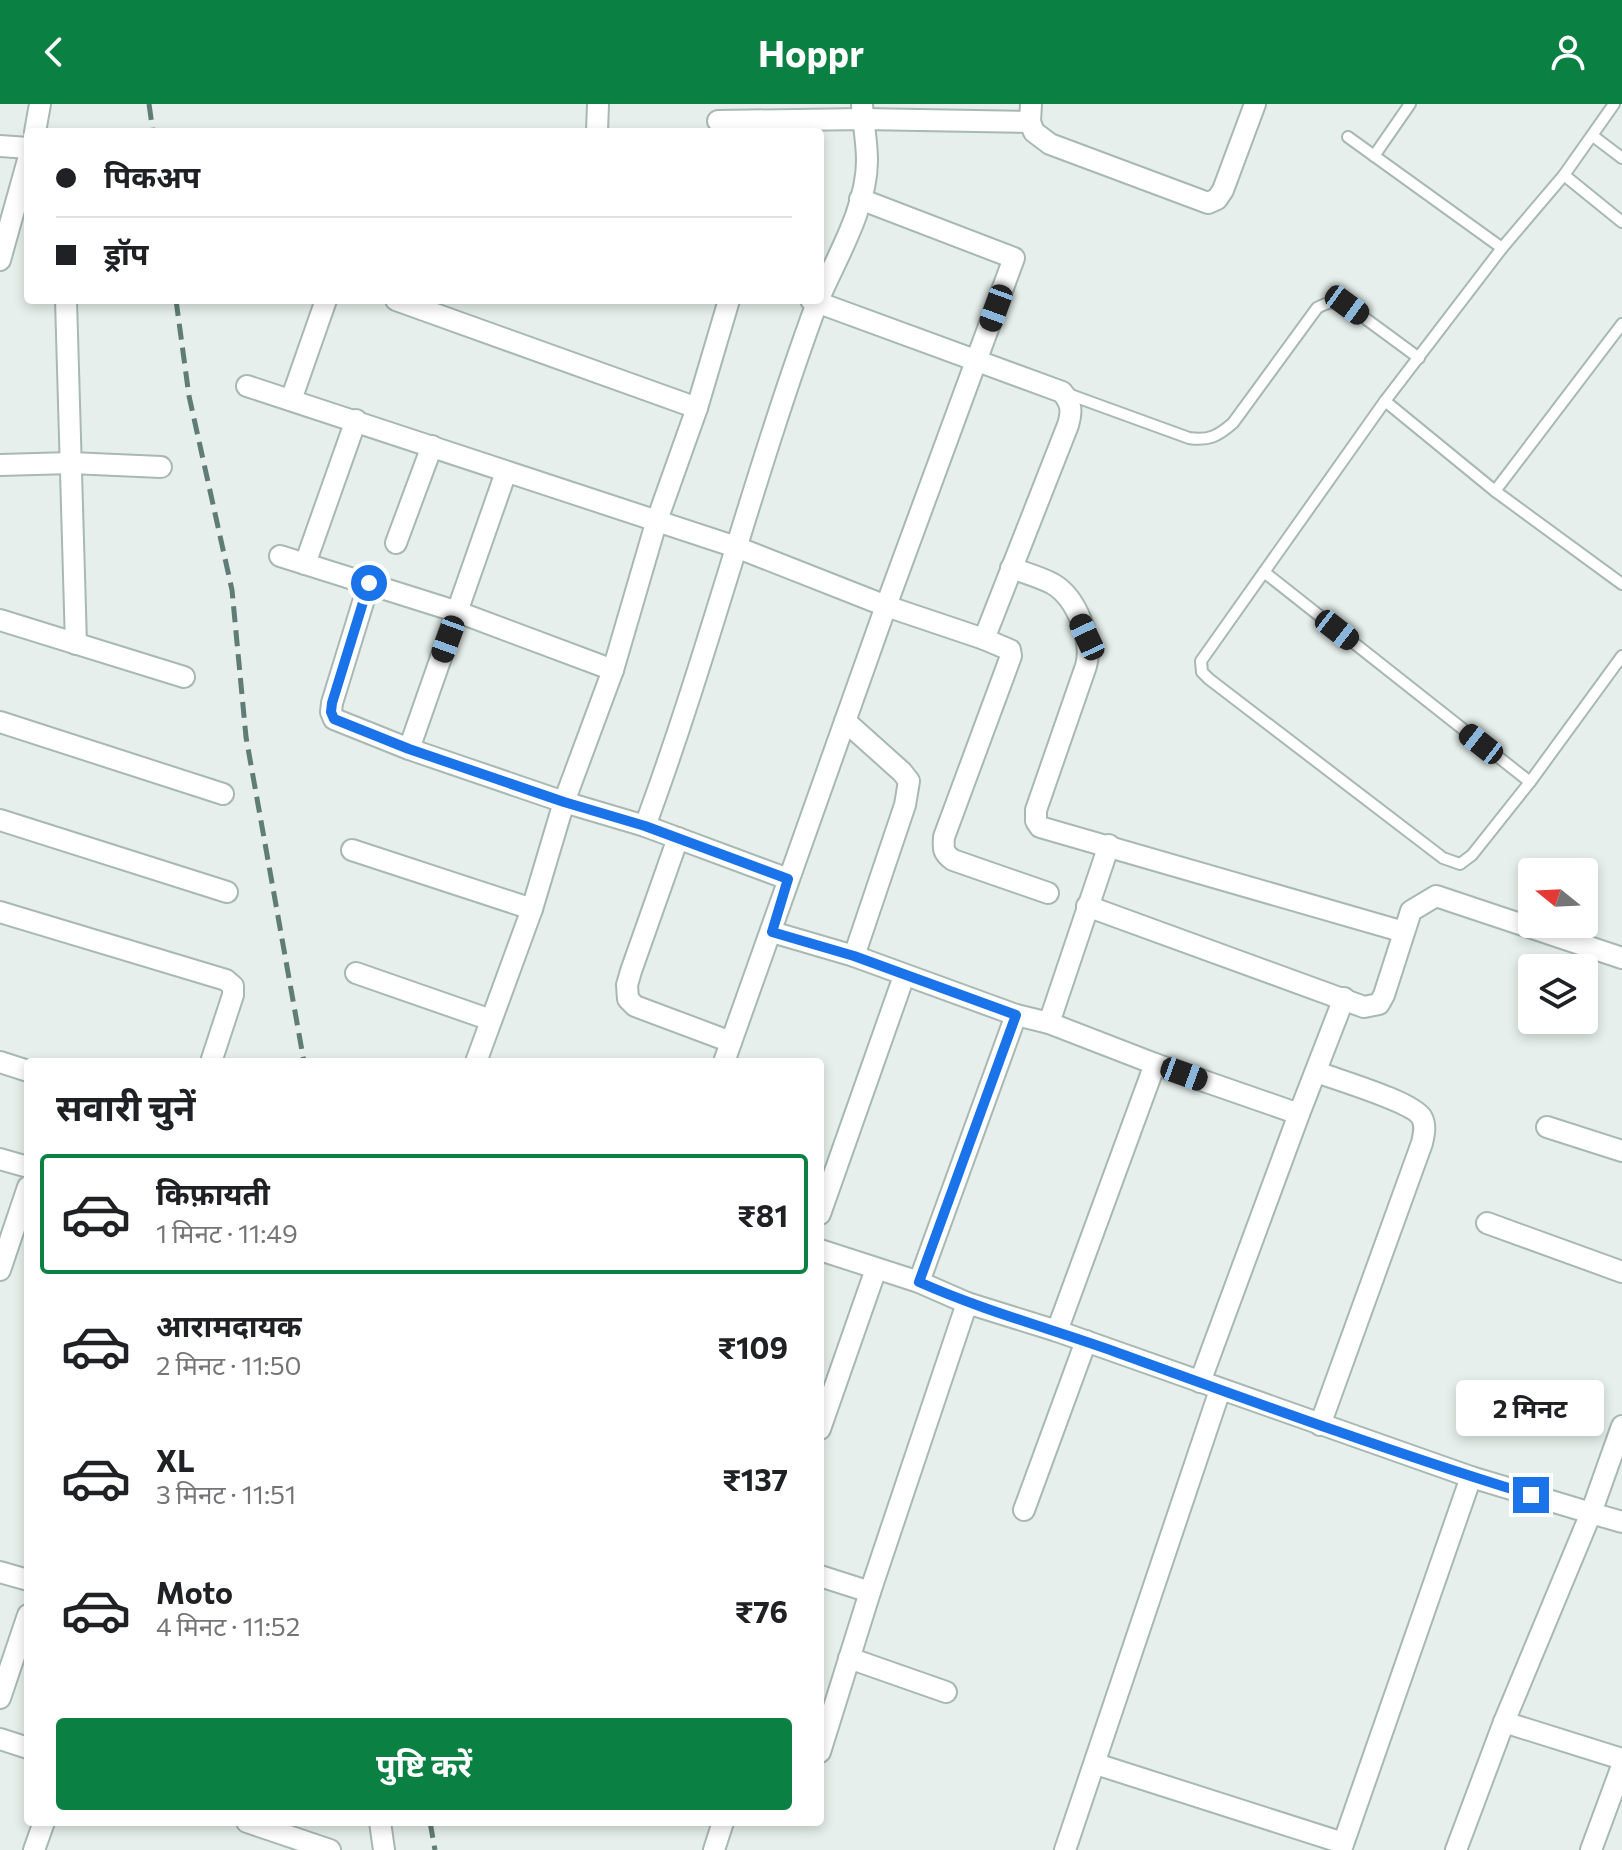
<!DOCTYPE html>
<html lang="hi">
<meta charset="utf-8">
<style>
:root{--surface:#fff;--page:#f6f6f6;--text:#202124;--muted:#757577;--line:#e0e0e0;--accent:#0b8043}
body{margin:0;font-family:Commissioner,"Noto Sans Devanagari",sans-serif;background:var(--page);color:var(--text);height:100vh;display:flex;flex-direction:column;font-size:30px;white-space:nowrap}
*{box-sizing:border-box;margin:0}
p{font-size:26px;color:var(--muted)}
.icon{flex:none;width:44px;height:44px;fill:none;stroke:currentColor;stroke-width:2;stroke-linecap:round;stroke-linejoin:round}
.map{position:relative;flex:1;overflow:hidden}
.sheet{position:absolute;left:24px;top:954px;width:800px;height:768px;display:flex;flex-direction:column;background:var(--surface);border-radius:8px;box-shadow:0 4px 12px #0003}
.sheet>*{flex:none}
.hud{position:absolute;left:24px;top:24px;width:800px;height:176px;border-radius:8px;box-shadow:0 4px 12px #0003;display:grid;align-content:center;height:176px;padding:0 32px;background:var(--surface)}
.needle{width:52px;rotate:288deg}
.fabs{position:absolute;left:1518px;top:754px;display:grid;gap:16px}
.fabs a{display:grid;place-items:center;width:80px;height:80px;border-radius:8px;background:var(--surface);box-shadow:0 4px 12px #0003;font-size:40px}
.end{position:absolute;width:36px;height:36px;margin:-18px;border:10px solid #1a73e8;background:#fff;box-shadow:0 0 0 4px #fff}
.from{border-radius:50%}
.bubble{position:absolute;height:56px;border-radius:8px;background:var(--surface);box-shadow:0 4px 12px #0003;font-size:26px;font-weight:700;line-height:56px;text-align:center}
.car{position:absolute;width:24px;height:48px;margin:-24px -12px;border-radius:10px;box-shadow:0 0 6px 2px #0007;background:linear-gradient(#222 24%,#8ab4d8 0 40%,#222 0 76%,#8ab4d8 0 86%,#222 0)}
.hud b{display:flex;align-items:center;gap:28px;height:76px;font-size:30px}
.hud b+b{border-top:2px solid var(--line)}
.hud i{width:20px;height:20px;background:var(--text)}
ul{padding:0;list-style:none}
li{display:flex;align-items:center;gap:24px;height:120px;margin:0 16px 12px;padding:0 16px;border:4px solid transparent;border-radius:8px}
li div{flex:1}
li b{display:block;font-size:30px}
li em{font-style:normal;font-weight:700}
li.on{border-color:var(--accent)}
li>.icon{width:72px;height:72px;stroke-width:1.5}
h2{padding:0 32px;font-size:36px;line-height:96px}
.action{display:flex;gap:16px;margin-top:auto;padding:16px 32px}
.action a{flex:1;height:92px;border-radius:8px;background:var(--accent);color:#fff;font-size:32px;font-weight:700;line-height:92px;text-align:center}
header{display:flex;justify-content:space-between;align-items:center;height:104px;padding:0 32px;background:var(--accent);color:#fff;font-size:36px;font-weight:700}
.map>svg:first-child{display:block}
</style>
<header><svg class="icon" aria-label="back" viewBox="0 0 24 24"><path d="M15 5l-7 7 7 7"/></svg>Hoppr<svg class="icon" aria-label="person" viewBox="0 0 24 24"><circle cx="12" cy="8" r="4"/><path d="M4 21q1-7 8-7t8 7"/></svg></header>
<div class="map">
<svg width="1622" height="1746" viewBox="0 0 1622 1746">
<rect width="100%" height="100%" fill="#e6efeb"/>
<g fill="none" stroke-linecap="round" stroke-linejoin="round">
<defs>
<g id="lane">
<polyline points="1614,0 1564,71 1502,144 1385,297 1201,557 1202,568 1209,575 1443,754 1460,760 1472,751 1530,678 1622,552"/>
<polyline points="1593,32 1622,54"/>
<polyline points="1348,33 1502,144"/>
<polyline points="1374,52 1410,0"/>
<polyline points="1564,71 1622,118"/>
<path d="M 1068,290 L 1189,334 C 1209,337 1218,332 1233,319 L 1317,204 C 1328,198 1335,196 1347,201 L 1419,254"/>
<polyline points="1385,297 1495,387 1622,480"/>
<polyline points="1495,387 1622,220"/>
<polyline points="1264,468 1530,678"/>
</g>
<g id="street">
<polyline points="718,17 863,15 1030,18 1031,0"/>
<polyline points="1030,18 1034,28 1050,40 1208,99 1217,95 1223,86 1255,0"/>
<polyline points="35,28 40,0"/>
<polyline points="597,28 598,0"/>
<polyline points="0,42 28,44"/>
<polyline points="0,156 28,56"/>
<path d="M 820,192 C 838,151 867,103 867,56 C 867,38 863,19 862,0"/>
<polyline points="66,196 76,540"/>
<polyline points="396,196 697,304"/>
<path d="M 247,282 L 736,443 L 886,502 L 984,535 L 1068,321 C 1072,307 1072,300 1062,288 L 811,196"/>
<polyline points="291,296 326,196"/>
<polyline points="0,361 71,359 161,363"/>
<polyline points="396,439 432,342"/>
<polyline points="280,452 458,508 613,566"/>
<polyline points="305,460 356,316"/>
<path d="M 1011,464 C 1025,469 1040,473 1053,480 C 1077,494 1093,537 1086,562 L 1036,706 L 1036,717 L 1040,723 L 1404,828"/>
<polyline points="369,479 332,599 331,608 334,615 409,645 564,698 645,722 788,775"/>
<polyline points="0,516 184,573"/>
<path d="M 984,535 L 1010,546 L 1011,552 L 944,733 C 943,745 943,749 953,756 L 1048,789"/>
<polyline points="845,617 902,668 909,677 905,701 854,852"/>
<polyline points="0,618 223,690"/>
<polyline points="409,645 506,368"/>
<polyline points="0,716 227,788"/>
<path d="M 645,722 C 709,549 754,369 818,196"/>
<polyline points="678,734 631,867 627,881 628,895 635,902 731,938"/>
<polyline points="352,746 532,805"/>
<polyline points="1087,802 1364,903 1379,900 1384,891 1411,807 1436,792 1622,854"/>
<polyline points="0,808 226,876 233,882 233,891 211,958"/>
<polyline points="772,828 854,852 1016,911 1049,919 1109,741"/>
<polyline points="356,869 491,916"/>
<polyline points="1049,919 1155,960 1299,1010"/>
<polyline points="0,958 28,967"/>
<polyline points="476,958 532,805 564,698 613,566 656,419 697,304 729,196"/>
<polyline points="724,958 886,502 1014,154 860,95"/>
<path d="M 1317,968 C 1337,976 1414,998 1422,1014 C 1426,1022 1424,1030 1422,1039 L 1320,1321"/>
<polyline points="1547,1023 1622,1047"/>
<polyline points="0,1055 28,1063"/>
<polyline points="820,1110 904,872"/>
<polyline points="1487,1119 1622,1168"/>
<polyline points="820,1146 919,1178 967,1199 1057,1227 1471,1373 1591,1409 1622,1322"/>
<polyline points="0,1166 28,1083"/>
<polyline points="919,1178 1016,911"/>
<polyline points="1057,1227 1155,960"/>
<polyline points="1200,1278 1299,1010 1344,894"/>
<polyline points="820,1325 876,1165"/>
<polyline points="1024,1406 1086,1237"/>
<polyline points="0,1468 28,1476"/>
<polyline points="820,1472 870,1488"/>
<polyline points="849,1554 946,1588"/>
<polyline points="0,1594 28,1511"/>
<polyline points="1504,1618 1622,1655"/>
<polyline points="0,1635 28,1644"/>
<polyline points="820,1648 870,1488 967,1199"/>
<polyline points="1096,1660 1343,1739"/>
<polyline points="247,1718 330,1746"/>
<polyline points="380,1718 384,1746"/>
<polyline points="34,1746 44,1718"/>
<polyline points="714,1746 723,1718"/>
<polyline points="1065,1746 1220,1286"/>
<polyline points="1341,1746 1471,1373"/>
<polyline points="1456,1746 1504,1618 1591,1409 1622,1418"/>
<polyline points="1591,1746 1622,1662"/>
</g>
</defs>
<use href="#lane" stroke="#a8b8b2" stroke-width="14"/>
<use href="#street" stroke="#a8b8b2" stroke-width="24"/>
<use href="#lane" stroke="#fff" stroke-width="10"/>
<use href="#street" stroke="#fff" stroke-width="20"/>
<g stroke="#5f7d75" stroke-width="5" stroke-dasharray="16 8" stroke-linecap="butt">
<polyline points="149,0 153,28"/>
<polyline points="176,196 189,292 232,486 246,633 304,958"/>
<polyline points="430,1718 435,1746"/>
</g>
</g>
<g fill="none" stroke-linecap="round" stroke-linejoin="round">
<path stroke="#1a73e8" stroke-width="10" d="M 369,479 L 332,599 L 331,608 L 334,615 L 409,645 L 564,698 L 645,722 L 788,775 L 772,828 L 854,852 L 1016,911 L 919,1178 C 982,1206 1048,1224 1113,1247 C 1251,1297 1390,1348 1531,1391"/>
</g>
</svg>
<div class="fabs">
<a><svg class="needle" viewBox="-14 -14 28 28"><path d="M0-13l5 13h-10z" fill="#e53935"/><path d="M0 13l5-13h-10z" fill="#757577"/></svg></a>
<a><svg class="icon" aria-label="layers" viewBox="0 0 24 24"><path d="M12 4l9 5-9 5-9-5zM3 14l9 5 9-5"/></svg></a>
</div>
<i class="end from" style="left:369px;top:479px"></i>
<i class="end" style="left:1531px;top:1391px"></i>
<div class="bubble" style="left:1456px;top:1276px;width:148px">2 मिनट</div>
<i class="car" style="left:1347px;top:201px;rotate:126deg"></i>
<i class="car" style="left:996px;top:204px;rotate:200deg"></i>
<i class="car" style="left:1337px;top:526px;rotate:128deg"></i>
<i class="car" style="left:1087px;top:533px;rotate:335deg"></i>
<i class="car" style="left:448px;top:535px;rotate:200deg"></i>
<i class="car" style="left:1481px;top:640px;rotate:308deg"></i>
<i class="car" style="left:1184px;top:970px;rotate:110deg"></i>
<div class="hud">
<b><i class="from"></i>पिकअप</b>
<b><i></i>ड्रॉप</b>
</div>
<section class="sheet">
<h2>सवारी चुनें</h2>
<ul>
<li class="on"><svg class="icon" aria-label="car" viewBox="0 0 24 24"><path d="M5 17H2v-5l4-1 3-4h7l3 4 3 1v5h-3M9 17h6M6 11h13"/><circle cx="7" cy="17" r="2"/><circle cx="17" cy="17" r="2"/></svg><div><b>किफ़ायती</b><p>1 मिनट · 11:49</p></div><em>₹81</em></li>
<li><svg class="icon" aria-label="car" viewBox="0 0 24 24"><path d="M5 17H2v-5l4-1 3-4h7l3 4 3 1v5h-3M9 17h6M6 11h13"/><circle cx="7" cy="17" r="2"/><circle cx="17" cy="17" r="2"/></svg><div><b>आरामदायक</b><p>2 मिनट · 11:50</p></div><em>₹109</em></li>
<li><svg class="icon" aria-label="car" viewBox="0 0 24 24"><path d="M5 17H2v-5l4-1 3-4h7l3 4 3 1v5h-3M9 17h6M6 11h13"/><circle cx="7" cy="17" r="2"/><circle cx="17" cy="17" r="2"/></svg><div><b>XL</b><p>3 मिनट · 11:51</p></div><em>₹137</em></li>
<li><svg class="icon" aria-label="car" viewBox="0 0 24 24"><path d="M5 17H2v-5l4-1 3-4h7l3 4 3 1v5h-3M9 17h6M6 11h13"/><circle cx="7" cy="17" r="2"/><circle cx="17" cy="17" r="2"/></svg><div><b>Moto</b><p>4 मिनट · 11:52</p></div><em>₹76</em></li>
</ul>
<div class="action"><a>पुष्टि करें</a></div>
</section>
</div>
